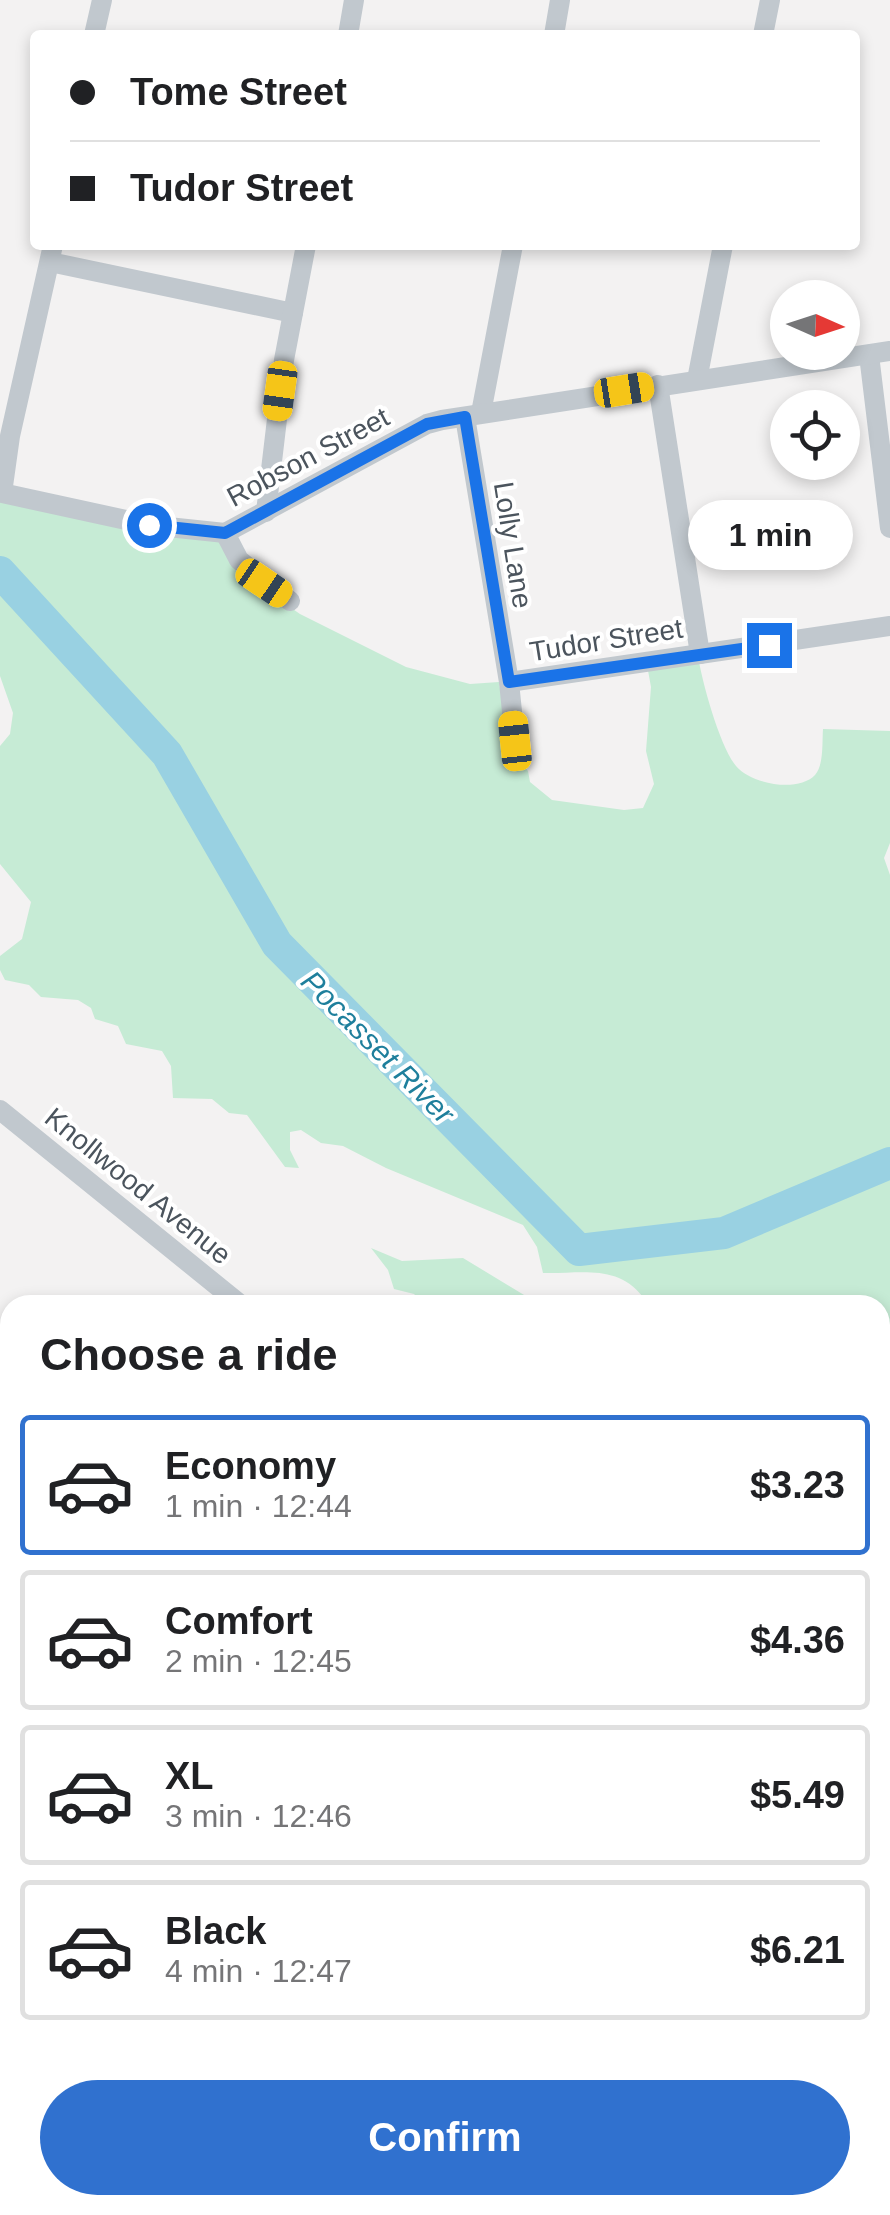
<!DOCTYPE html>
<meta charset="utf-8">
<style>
:root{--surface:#fff;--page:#f6f6f6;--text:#202124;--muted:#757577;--line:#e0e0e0;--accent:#3071cf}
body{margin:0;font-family:Arial,sans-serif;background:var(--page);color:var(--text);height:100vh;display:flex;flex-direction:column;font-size:38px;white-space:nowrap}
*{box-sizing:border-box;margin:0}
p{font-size:32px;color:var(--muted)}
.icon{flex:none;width:55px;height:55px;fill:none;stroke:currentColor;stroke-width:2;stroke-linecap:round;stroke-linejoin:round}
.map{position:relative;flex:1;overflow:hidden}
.sheet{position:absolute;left:0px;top:1295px;width:890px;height:920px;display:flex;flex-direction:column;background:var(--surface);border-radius:30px 30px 0 0;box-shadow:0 5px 15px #0003}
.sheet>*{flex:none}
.banner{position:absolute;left:30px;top:30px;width:830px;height:220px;border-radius:10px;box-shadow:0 5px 15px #0003;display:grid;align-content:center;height:220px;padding:0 40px;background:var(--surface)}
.needle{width:65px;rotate:93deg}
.fabs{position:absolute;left:770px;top:280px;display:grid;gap:20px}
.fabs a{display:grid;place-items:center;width:90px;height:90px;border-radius:50%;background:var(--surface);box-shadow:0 5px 15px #0003;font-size:50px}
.end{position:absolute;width:45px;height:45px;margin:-22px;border:12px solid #1a73e8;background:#fff;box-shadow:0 0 0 5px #fff}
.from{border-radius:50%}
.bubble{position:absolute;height:70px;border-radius:35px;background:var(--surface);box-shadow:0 5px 15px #0003;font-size:32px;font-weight:600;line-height:70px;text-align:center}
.car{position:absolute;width:30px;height:60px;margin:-30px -15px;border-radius:12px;box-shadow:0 0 8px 2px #0007;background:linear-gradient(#f5c518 24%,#345 0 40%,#f5c518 0 76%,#345 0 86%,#f5c518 0)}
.banner b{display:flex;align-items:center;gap:35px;height:95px;font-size:38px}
.banner b+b{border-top:2px solid var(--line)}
.banner i{width:25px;height:25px;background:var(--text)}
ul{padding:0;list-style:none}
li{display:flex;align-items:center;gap:30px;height:140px;margin:0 20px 15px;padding:0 20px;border:5px solid var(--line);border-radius:10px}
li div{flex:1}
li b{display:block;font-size:38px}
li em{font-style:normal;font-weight:600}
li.selected{border-color:var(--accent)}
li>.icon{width:90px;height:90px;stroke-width:1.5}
h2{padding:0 40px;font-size:45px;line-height:120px}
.primary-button{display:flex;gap:20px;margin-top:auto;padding:20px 40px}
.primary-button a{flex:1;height:115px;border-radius:60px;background:var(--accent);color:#fff;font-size:40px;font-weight:600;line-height:115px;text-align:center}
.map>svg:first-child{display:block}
</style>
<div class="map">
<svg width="890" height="2215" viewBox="0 0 890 2215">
<rect width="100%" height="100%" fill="#f3f2f2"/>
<polygon fill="#fbf7ee" points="890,2109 890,2215 650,2215 645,2205 880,2205 880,2117"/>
<g fill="#c6ebd5">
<path d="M 0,500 L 216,538 L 258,585 L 300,614 L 406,667 L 470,684 L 499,682 L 510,751 L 528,771 L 530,782 L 552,800 L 624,810 L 643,808 L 654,784 L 646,751 L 651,687 L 647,665 L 698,656 C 702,682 720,747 736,766 C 751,784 798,793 815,775 C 824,765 822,742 823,729 L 890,731 L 890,843 L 884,858 L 890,875 L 890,1439 L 880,1432 L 880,1305 L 589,1305 L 643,1297 C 617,1264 582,1274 543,1273 L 537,1247 L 523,1225 L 386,1168 L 343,1146 L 321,1143 L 301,1130 L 290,1132 L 290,1150 L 299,1168 L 285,1167 L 247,1115 L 229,1113 L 212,1099 L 173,1098 L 171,1066 L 162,1051 L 126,1044 L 118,1026 L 95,1019 L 91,1008 L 78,1000 L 41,997 L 29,985 L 5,980 L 0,970 L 0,956 L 22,939 L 31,902 L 0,864 L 0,746 L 10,734 L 13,713 L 0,676 Z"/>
<polygon points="371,1248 402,1261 463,1258 534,1301 576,1305 423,1303 414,1294 394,1289 388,1270"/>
<polygon points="415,2205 645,2205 650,2215 410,2215"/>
</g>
<polygon fill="#99d1e2" points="0,2038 10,2043 10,2205 338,2205 358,2215 0,2215"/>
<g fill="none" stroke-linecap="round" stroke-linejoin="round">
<polyline stroke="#99d1e2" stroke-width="32" points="0,572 167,754 277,944 579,1250 724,1233 890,1163"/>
<g stroke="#c1c8ce" stroke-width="20">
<polyline points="94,35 102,0"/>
<polyline points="348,35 354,0"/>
<polyline points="554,35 560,0"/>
<polyline points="763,35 770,0"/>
<polyline points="53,245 10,436 2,493 149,525 225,533"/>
<polyline points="50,262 293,313"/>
<polyline points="869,355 890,528"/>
<polyline points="697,380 723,245"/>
<polyline points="658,385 700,654"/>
<polyline points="481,413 513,245"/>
<polyline points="465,417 509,682 515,741"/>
<polyline points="266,512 284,360 306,245"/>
<polyline points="225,533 427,424 442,420 890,351"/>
<polyline points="225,533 239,560 290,601"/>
<polyline points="509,682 890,626"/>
<polyline points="0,1110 241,1305"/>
<polyline points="880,1659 890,1664"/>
<polyline points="0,1676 10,1684"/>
<polyline points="880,1870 890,1862"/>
<polyline points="880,2115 890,2106"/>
</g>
<g stroke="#b5c0cc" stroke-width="32">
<polyline points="0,1394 10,1402"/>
<polyline points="817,2205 826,2215"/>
</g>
</g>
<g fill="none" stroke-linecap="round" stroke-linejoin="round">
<polyline stroke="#1a73e8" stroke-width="12" points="149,525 225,533 427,424 465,417 509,682 769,645"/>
</g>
<g text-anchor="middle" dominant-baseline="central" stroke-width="8" stroke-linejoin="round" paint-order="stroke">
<g font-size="28" fill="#4b545d" stroke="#fff">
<text transform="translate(308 457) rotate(-28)">Robson Street</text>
<text transform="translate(513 545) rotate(81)">Lolly Lane</text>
<text transform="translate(606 640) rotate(-9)">Tudor Street</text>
<text transform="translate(138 1186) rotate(39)">Knollwood Avenue</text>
</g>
<g font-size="30" font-style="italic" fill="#1e7f9c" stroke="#fff">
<text transform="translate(378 1047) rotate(45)">Pocasset River</text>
</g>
</g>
</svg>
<div class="fabs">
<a><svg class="needle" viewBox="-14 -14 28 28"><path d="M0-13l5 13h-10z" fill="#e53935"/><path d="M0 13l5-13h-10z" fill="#757577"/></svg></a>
<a><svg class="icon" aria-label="locate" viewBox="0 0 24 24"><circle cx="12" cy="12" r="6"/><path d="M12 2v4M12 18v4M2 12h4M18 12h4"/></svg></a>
</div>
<i class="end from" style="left:149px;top:525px"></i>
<i class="end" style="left:769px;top:645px"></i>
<div class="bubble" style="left:688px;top:500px;width:165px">1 min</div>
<i class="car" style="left:624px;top:390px;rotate:81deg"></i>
<i class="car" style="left:280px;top:391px;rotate:188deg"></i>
<i class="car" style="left:264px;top:583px;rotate:124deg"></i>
<i class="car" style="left:515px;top:741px;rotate:354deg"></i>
<div class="banner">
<b><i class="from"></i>Tome Street</b>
<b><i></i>Tudor Street</b>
</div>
<section class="sheet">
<h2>Choose a ride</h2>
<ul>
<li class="selected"><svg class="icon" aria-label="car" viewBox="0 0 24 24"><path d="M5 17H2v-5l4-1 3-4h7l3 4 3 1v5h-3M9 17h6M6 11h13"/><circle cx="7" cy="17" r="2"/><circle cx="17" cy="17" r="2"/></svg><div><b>Economy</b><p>1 min · 12:44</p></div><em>$3.23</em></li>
<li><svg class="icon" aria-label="car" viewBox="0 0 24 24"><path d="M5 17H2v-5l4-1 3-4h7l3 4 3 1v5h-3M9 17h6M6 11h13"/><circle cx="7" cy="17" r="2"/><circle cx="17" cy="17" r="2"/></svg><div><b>Comfort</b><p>2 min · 12:45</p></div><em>$4.36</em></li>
<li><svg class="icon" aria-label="car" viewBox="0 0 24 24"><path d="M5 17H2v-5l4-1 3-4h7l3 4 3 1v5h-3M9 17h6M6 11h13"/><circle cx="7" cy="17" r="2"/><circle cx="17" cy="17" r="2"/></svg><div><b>XL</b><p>3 min · 12:46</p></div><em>$5.49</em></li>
<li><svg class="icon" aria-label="car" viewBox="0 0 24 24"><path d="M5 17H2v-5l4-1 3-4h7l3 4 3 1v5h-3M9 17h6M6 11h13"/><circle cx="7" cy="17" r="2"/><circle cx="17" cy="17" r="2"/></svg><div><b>Black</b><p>4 min · 12:47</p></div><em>$6.21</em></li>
</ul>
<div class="primary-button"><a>Confirm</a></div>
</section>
</div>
